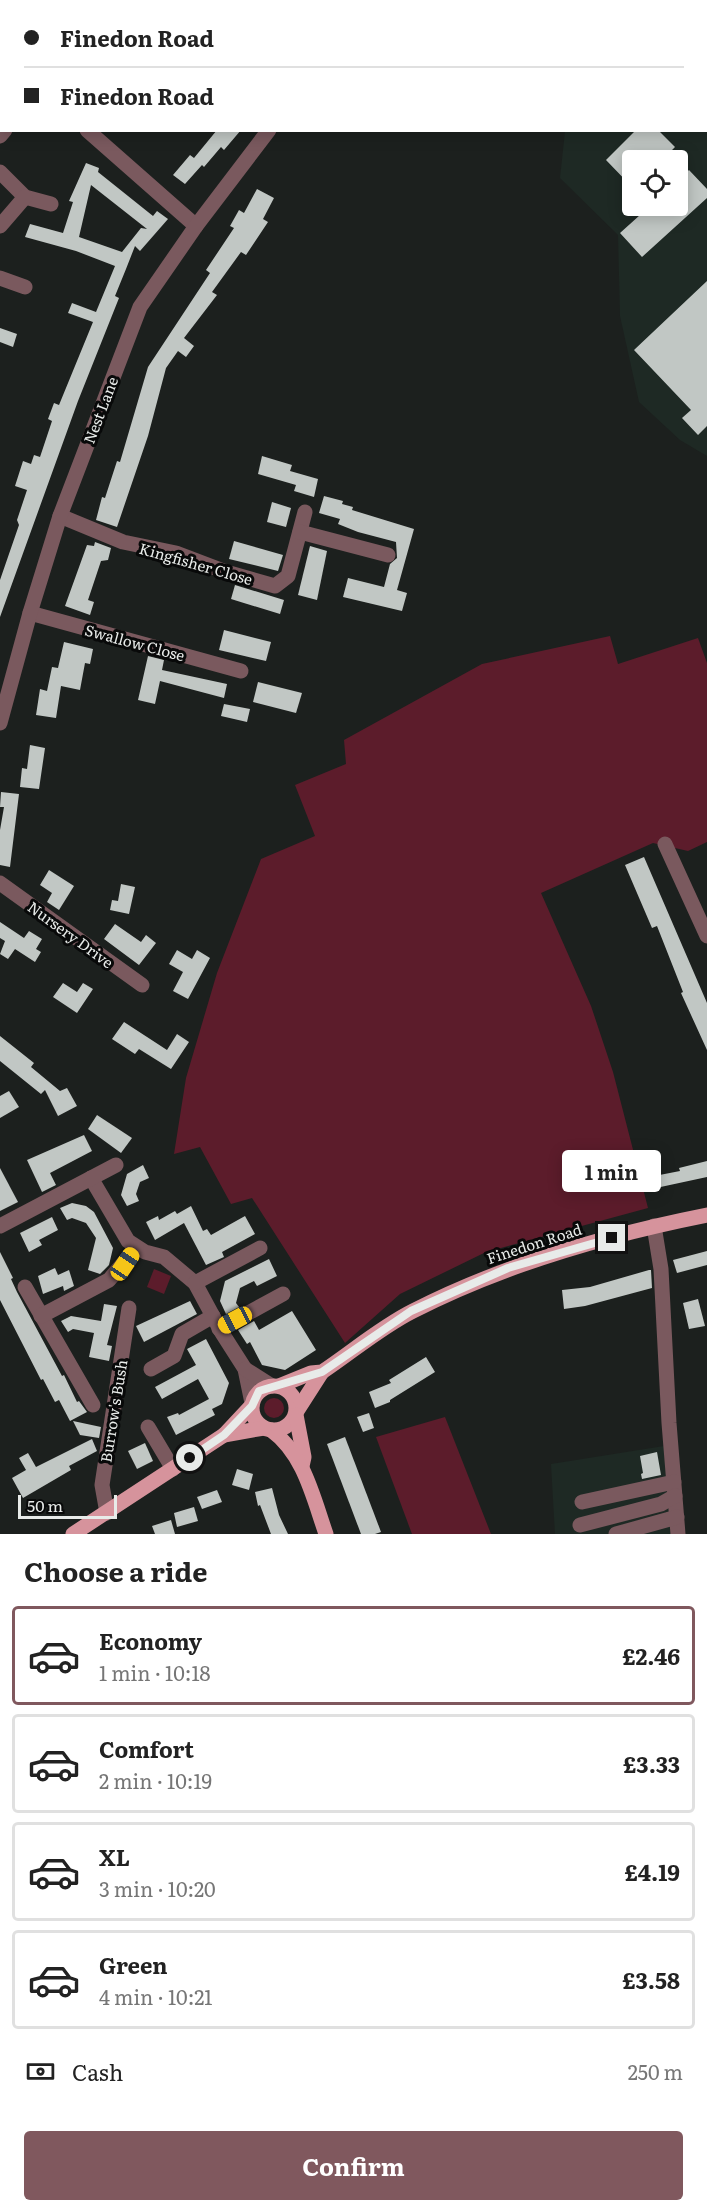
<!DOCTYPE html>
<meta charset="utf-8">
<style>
:root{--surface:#fff;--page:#f6f6f6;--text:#222;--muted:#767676;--line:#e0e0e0;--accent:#80585e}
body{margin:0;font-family:Literata,serif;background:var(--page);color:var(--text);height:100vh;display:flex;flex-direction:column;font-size:22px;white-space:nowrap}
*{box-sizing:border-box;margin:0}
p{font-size:20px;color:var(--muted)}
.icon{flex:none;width:33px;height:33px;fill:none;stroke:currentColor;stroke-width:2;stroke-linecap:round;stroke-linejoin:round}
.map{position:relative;height:1534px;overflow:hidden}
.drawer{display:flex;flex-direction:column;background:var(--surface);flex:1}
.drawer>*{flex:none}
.banner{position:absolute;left:0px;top:0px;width:708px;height:132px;box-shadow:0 3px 15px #0003;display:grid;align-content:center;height:132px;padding:0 24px;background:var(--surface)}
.controls{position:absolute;left:622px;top:150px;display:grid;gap:12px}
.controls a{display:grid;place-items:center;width:66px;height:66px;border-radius:6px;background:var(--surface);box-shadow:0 3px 15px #0003;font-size:30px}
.scale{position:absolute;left:18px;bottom:15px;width:99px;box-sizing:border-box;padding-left:6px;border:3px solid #e8ebe9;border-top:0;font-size:16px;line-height:21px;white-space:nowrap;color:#e8ebe9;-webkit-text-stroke:4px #080909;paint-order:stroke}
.end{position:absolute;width:27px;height:27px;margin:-14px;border:8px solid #e8ebe9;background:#111;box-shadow:0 0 0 3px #111}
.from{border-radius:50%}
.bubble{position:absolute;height:42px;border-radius:6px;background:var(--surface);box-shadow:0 3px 15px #0003;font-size:20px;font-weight:700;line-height:42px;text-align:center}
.car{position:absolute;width:18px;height:36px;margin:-18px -9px;border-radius:8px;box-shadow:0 0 4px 2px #0007;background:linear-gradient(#f5c518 24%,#345 0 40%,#f5c518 0 76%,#345 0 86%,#f5c518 0)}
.banner b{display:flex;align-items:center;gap:21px;height:57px;font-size:22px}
.banner b+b{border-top:2px solid var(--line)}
.banner i{width:15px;height:15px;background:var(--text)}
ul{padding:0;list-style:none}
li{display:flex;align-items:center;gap:18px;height:99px;margin:0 12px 9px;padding:0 12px;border:3px solid var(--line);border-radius:6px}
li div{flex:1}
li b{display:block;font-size:22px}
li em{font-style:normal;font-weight:700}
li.active{border-color:var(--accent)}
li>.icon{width:54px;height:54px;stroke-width:1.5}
h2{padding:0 24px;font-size:27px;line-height:72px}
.pay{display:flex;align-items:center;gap:15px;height:66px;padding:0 24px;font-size:22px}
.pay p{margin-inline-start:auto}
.primary-button{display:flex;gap:12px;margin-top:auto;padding:12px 24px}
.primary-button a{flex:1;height:69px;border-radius:6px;background:var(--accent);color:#fff;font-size:24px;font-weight:700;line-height:69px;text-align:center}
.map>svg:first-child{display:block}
</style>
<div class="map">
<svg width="707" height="1534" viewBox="0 0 707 1534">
<rect width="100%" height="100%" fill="#1c201e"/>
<g fill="#1e2924" fill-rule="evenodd">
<path d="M 482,0 L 707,0 L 707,456 L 680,440 L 639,402 L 620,316 L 618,235 L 560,178 L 565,131 L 706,130 L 706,2 ZM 633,160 L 678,160 L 678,206 L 633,206 Z"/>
<polygon points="664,1446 671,1534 555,1534 551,1464"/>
</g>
<g fill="#5c1c2b">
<polygon points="610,636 618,664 698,638 707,663 707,842 688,851 653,843 541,893 591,1006 613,1072 648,1208 486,1252 400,1294 345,1343 252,1198 231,1204 200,1147 174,1154 186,1078 217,973 261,859 315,836 295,785 346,764 344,740 482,664"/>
<polygon points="154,1269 171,1276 164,1294 147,1287"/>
<circle cx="274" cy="1408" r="10"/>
<polygon points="445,1417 491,1534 412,1534 376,1437"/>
</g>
<g fill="#c1c7c4" fill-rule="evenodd">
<polygon points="217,130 241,130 224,150 221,147 204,167 202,165 185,184 173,175 190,155 194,158"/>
<polygon points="636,130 658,130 675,147 669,153 677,160 633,160 633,188 606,160"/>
<path d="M 86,163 L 99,168 L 98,172 L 153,216 L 157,211 L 168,219 L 140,251 L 135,246 L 126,269 L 115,296 L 119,298 L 78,401 L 0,617 L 0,580 L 19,525 L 17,520 L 27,490 L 15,486 L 23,461 L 31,464 L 34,455 L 40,457 L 52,421 L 48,419 L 54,403 L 59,405 L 93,322 L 68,313 L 72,303 L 96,312 L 115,266 L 76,251 L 25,237 L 30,224 L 63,233 L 73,202 L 69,201 ZM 91,185 L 147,229 L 141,228 L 122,252 L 79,237 Z"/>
<polygon points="689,170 707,189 707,198 642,257 620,233 650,206 678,206 678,180"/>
<polygon points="257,189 274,198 263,219 268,222 246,255 241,252 212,292 217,295 184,338 194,346 186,357 178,351 166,368 148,436 117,527 96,520 102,497 105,498 117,461 120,462 148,367 210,273 206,270 234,228 230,226 239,210 244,213"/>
<polygon points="707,281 707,426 698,435 682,418 691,410 634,350"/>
<polygon points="0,328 17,334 13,347 0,342"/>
<polygon points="262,456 292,465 290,471 318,479 314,497 294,491 296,485 258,474"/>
<polygon points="324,496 343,501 342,504 353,507 352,510 414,529 397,590 407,593 402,611 343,597 348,578 384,587 390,564 397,558 396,542 358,532 338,524 340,519 319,513"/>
<polygon points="272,502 291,508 286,527 267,522"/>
<polygon points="234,541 283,555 278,571 229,559"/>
<polygon points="95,542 111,548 108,560 101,561 88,600 94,602 90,615 65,606 87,545 94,546"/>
<polygon points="310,546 327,551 317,600 298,595"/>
<polygon points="235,585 284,600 280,614 231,599"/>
<polygon points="224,630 271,642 266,661 219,650"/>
<polygon points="64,642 93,649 90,664 85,663 80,690 61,686 56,718 36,715 40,689 47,691 52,667 58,668"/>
<polygon points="148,656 164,660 162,670 227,684 224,698 160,681 155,704 138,700"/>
<polygon points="258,682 302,693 296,713 253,702"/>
<polygon points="224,704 250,709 247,722 221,716"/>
<polygon points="30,745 45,748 39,789 20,787 22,768 27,769"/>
<polygon points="1,792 19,794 10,867 0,865 0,830 4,807 0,807"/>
<polygon points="644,857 707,1003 707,1050 681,993 683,992 657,926 652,928 625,865"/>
<polygon points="49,870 74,886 59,910 47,902 52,893 40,885"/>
<polygon points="121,884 135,887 129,914 110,910 112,900 118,901"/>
<polygon points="0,922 24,938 29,931 42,939 36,949 41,952 35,962 15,949 8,959 0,954 5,941 0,938"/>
<polygon points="115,924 141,942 146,935 156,943 139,965 104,939"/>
<polygon points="177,950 192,959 197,950 210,958 188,999 173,991 183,972 169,964"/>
<polygon points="63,983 77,992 83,983 93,989 77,1013 53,997"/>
<polygon points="124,1022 167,1050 177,1034 189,1042 171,1069 139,1049 135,1054 112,1039"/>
<polygon points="0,1036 34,1063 31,1067 60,1091 67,1088 77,1106 58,1116 45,1090 41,1094 0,1061"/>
<polygon points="9,1091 19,1107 0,1118 0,1096"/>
<polygon points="97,1115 132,1138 121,1153 88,1129"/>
<polygon points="84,1135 92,1151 50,1173 56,1185 42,1192 27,1160"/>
<polygon points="707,1161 707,1177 642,1191 639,1179 680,1171 679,1168"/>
<polygon points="143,1165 149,1178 140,1182 136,1194 139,1201 127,1206 121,1195 127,1174"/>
<polygon points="0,1168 18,1202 0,1211"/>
<polygon points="72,1203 86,1206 94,1212 113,1248 109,1265 100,1274 88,1270 96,1238 86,1223 72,1218 67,1220 60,1208"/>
<polygon points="191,1206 203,1231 207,1229 211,1235 245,1216 255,1234 222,1252 224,1257 206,1265 184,1223 155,1240 146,1222 158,1216 159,1220 175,1211 177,1214"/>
<polygon points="52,1217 58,1230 39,1240 42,1245 29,1252 20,1233"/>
<polygon points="707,1251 707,1265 677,1273 673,1260"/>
<polygon points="0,1252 13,1278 11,1279 17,1292 62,1376 64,1375 77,1402 79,1401 87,1412 70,1421 59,1400 55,1402 43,1379 41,1380 0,1300"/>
<polygon points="269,1259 277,1276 257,1286 254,1281 240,1288 236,1303 239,1307 226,1314 220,1301 225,1281"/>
<polygon points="55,1268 58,1275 69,1270 74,1286 64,1291 63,1286 43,1294 38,1276"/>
<polygon points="649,1270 651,1270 652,1288 585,1306 564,1309 562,1290 590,1287"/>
<polygon points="698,1299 705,1326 689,1329 683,1303"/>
<polygon points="190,1301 197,1314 144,1342 136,1326"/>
<polygon points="104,1304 117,1306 107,1345 112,1346 109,1361 89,1357 94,1333 73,1329 68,1332 61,1321 71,1316 101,1321"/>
<polygon points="292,1311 316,1350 285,1370 262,1365 250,1342 247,1344 238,1330 254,1321 259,1330"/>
<polygon points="206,1339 229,1383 222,1404 212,1409 215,1415 176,1435 167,1417 178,1413 179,1415 209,1399 198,1379 162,1399 155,1387 196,1365 187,1349"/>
<polygon points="426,1357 435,1372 390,1400 390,1402 375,1408 369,1392 391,1383 389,1380"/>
<polygon points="369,1413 374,1428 363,1432 357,1417"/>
<polygon points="73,1421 101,1427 99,1438 80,1435"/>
<polygon points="345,1437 381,1532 375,1534 361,1534 327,1444"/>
<polygon points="92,1439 97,1451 69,1466 71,1470 23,1498 12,1478 26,1470 19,1458 28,1453 36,1467"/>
<polygon points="145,1443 153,1461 137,1469 128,1451"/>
<polygon points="657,1452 661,1475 642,1479 641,1474 643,1473 640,1456"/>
<polygon points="237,1469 253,1474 249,1490 232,1485"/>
<polygon points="272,1488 279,1515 288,1534 271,1534 260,1505 258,1506 255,1492"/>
<polygon points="217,1490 222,1502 202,1509 197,1497"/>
<polygon points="194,1507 198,1521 177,1527 174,1513"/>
<polygon points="171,1520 175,1534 155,1534 152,1526"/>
</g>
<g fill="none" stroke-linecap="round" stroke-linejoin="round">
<g stroke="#7a595e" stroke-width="15">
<polyline points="392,2 394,0"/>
<polyline points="87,130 196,226"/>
<polyline points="0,136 5,130"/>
<polyline points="0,172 25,197 51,204"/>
<polyline points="0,226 25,197"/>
<polyline points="0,278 25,287"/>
<polyline points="60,516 123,542 176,553 226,572 275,586 288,576 305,512"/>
<polyline points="300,532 388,555"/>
<polyline points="30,613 241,671"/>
<polyline points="0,723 30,613 60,516 140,307 196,226 269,130"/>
<polyline points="665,844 707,936"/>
<polyline points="0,883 142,985"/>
<polyline points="91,1178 128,1241 145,1252 164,1257 195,1283 222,1333 245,1369 252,1403"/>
<polyline points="0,1226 116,1165"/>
<polyline points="654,1226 661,1269 669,1423 678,1534"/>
<polyline points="195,1283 260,1248"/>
<polyline points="25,1287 93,1405"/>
<polyline points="41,1316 109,1280 136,1248"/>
<polyline points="219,1329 283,1294"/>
<polyline points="151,1369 174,1356 182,1334 213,1316"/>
<polyline points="245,1369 272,1386"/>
<polyline points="148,1427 173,1469"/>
<polyline points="582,1502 674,1482"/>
<polyline points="107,1513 102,1485 129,1308"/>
<polyline points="580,1525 661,1504 675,1496"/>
<polyline points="616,1534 677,1517"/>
</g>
<g stroke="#d6939c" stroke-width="15">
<polyline points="585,0 586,2"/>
<polyline points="706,124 707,124"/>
<circle cx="274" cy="1408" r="22"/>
<path d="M 279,1386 L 311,1373 L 322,1372 C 352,1352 381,1327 413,1311 C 505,1264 606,1235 707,1215"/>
<polyline points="297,1411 322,1372"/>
<polyline points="296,1415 304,1457 302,1466"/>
<path d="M 271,1430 C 304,1454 313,1497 326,1534"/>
<polyline points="224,1435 264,1428"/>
<polyline points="73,1534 224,1435 252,1405"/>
</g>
</g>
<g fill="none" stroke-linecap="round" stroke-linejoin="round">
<polyline stroke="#e8ebe9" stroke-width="8" points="190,1458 224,1435 252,1406 259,1391 322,1372 411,1311 508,1268 612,1238"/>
</g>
<g text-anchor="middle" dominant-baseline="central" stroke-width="6" stroke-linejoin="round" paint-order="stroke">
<g font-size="15" fill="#e8ebe9" stroke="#080909">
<text transform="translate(100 410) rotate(-69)">Nest Lane</text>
<text transform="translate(196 563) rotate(16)">Kingfisher Close</text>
<text transform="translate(135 642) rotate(15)">Swallow Close</text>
<text transform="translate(71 934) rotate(36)">Nursery Drive</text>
<text transform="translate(534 1243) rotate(-18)">Finedon Road</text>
<text transform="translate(113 1411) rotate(-81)">Burrow's Bush</text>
</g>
</g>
</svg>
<div class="controls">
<a><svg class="icon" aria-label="locate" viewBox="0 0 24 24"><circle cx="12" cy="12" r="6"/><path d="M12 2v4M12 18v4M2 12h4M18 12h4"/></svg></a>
</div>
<div class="scale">50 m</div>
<i class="end from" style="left:190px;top:1458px"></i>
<i class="end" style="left:612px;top:1238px"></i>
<div class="bubble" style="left:562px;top:1150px;width:99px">1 min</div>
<i class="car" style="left:125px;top:1264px;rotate:34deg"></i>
<i class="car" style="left:235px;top:1320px;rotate:242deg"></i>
<div class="banner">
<b><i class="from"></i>Finedon Road</b>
<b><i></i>Finedon Road</b>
</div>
</div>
<section class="drawer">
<h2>Choose a ride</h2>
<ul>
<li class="active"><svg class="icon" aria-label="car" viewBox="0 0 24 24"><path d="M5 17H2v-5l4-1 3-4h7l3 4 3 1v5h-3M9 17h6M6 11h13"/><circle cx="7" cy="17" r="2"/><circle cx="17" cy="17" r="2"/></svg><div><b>Economy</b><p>1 min · 10:18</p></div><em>£2.46</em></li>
<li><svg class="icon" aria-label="car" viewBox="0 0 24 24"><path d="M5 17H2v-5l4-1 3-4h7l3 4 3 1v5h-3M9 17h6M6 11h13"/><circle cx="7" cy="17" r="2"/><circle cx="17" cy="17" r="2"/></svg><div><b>Comfort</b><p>2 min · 10:19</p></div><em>£3.33</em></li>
<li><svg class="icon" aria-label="car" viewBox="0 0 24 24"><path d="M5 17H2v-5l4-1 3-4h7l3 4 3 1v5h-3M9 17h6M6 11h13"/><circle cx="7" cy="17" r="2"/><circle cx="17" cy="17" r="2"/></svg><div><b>XL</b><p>3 min · 10:20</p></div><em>£4.19</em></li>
<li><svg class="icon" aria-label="car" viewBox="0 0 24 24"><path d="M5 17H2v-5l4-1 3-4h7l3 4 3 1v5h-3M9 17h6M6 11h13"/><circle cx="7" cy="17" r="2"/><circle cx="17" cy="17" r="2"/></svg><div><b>Green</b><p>4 min · 10:21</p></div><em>£3.58</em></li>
</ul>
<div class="pay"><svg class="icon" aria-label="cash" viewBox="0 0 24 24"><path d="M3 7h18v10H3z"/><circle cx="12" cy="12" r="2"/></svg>Cash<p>250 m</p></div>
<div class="primary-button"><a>Confirm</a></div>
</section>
